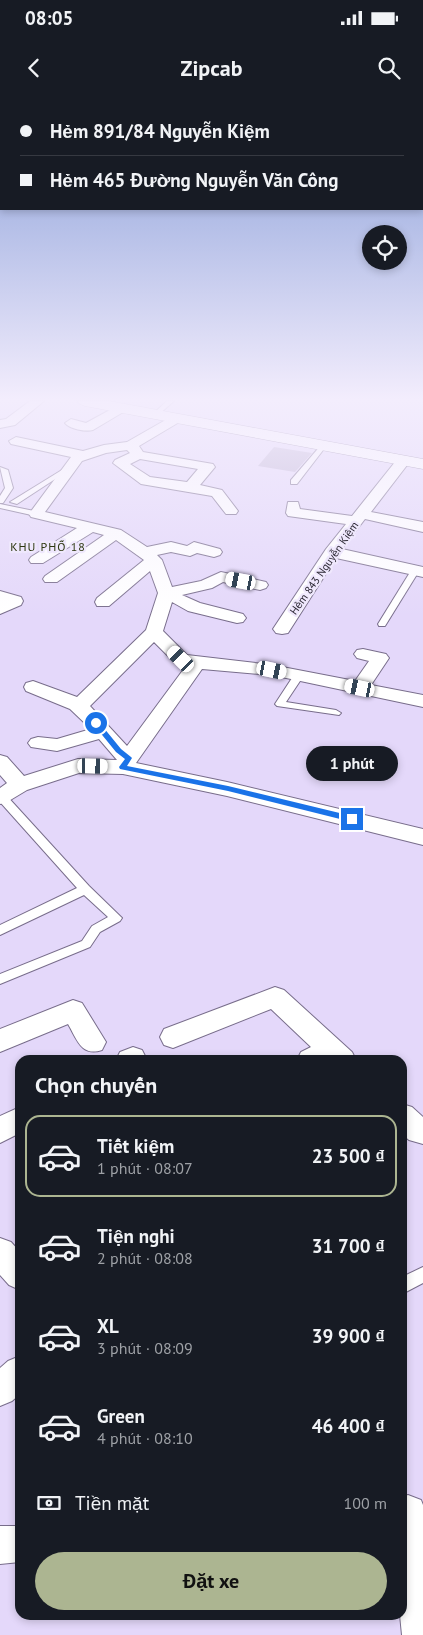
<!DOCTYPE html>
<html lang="vi">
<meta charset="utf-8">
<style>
:root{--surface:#171b24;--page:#242831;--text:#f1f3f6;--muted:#9ea1a6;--line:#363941;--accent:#acb591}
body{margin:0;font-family:"PT Sans",sans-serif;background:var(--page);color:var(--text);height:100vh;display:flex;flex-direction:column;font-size:19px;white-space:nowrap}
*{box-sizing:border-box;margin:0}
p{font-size:16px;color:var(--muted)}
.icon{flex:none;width:28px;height:28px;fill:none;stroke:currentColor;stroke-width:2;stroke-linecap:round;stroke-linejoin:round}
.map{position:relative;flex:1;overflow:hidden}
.sheet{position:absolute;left:15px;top:955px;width:392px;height:565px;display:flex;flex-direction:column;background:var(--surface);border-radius:15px;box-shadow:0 2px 8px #0003}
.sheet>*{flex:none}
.hud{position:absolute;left:0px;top:0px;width:424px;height:110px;box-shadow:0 2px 8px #0003;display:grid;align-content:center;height:110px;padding:0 20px;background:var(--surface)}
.buttons{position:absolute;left:362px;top:125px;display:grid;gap:10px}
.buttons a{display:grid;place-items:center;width:45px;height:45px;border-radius:50%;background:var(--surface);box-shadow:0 2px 8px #0003;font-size:25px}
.end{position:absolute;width:22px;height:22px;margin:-11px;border:6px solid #1a73e8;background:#fff;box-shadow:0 0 0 2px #fff}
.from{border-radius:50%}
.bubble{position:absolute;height:35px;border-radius:18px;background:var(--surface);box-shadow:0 2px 8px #0003;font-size:16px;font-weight:700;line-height:35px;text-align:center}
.car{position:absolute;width:15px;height:30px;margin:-15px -8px;border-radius:6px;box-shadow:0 0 4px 1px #0007;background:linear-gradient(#fff 24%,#345 0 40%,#fff 0 76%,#345 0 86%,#fff 0)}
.hud b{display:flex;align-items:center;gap:18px;height:48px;font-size:19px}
.hud b+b{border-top:1px solid var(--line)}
.hud i{width:12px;height:12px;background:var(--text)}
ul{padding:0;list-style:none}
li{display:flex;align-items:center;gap:15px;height:82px;margin:0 10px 8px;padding:0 10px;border:2px solid transparent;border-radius:15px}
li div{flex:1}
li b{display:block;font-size:19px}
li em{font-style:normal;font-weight:700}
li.current{border-color:var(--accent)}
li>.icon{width:45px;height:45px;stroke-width:1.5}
h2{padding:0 20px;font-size:22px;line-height:60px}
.pay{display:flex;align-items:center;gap:12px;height:55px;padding:0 20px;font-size:19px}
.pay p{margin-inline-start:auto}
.cta{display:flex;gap:10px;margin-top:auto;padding:10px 20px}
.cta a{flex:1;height:58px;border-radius:30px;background:var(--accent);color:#111;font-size:20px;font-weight:700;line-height:58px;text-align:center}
.status{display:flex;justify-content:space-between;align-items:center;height:35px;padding:0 25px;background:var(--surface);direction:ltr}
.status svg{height:14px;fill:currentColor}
header{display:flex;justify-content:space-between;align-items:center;height:65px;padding:0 20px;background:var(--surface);font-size:22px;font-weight:700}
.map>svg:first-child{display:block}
</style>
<div class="status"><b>08:05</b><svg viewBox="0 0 49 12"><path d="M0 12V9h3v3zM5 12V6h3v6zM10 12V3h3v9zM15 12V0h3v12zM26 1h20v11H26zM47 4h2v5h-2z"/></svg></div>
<header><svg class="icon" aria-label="back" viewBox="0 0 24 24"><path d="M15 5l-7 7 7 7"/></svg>Zipcab<svg class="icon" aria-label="search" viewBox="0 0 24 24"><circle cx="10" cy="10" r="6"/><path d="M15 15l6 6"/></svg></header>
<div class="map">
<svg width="423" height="1535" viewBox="0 0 423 1535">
<rect width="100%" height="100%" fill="#e4d8fa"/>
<polygon fill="#bdb2d2" points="274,347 312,353 295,372 258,366"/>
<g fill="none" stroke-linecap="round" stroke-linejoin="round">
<defs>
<g id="service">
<polygon points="167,301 174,301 158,315 154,315 154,313"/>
<polygon points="322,344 327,345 297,384 291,384 291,380"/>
<polygon points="70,365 73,367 72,368 17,404 10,402"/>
<polygon points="0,367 8,370 13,388 3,403 0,403 0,396 5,388"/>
<polygon points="0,404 39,412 40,414 36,416 0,408"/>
<polygon points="412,469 419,471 385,526 379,526 378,524"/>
<polygon points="299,572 304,575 286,602 336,610 341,613 339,615 277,606 275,604 294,575"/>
<polygon points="1,692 5,694 89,786 122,818 120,821 100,832 90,847 0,884 0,874 82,841 92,826 108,817 84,795 0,835 0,825 77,788 0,702"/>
<polygon points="423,1167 423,1183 402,1194 402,1177"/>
</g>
<g id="minor">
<polygon points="30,301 44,301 15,325 0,328 0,320 6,319"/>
<path d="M 121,304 L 125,305 L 127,308 L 125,311 L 93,330 C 85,332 70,329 65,323 L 71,319 L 86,323 Z"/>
<path d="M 176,314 L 182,318 L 181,321 L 139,346 L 143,352 L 213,364 L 215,367 L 200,385 L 222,390 L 238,411 L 236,414 L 226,414 L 212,396 L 141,384 L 113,363 L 115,360 L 130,353 L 127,350 L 106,353 L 82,361 L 45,412 L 121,430 L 147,447 L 171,442 L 187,446 L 194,442 L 220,449 L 222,452 L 220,455 L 214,457 L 197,453 L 190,456 L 171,452 L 157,455 L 162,460 L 172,487 L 201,481 L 221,472 L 266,482 L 268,485 L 266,488 L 260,490 L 223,482 L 212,488 L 182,495 L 200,503 L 243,514 L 246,518 L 243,522 L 237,523 L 188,511 L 172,502 L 163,531 L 187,555 L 272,565 L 355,581 L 369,561 L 357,558 L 354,554 L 357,550 L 363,549 L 386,554 L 389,558 L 371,585 L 423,595 L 423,607 L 272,575 L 202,569 L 136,663 L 227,682 L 423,729 L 423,745 L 227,696 L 123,674 L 79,673 L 27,690 L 7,702 L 0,704 L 0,688 L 7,683 L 0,675 L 0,655 L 7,657 L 24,676 L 78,659 L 117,660 L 99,639 L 57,651 L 31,647 L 28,643 L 31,639 L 38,637 L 57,639 L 91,629 L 70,609 L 26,591 L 24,587 L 26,583 L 33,581 L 77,597 L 146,530 L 158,493 L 150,471 L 109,506 L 97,506 L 95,502 L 97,498 L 144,460 L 116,440 L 57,482 L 45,482 L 43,479 L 45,476 L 104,435 L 93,432 L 43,463 L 31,463 L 29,460 L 31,457 L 77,428 L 31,417 L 29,414 L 71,357 L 11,344 L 9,341 L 16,337 L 83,351 L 104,345 L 127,342 ZM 140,359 L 198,369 L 187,382 L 150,377 L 130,364 ZM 154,542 L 175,563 L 186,566 L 127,646 L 90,606 Z"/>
<polygon points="404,356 411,360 371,412 423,422 423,432 365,419 342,449 423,467 423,477 336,458 288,533 282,534 276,533 273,529 326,449 346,424 288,416 286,413 288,402 298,402 300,409 352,416 399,357"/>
<polygon points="0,491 21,497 23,501 21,505 0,514"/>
<polygon points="275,887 284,890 352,952 356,960 297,960 301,952 311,947 271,909 173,948 164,945 160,937 164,929"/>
<path d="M 73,900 L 82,903 L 106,942 L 102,950 C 81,957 77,939 68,924 L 0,952 L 0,929 Z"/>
<polygon points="133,947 142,950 147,960 116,960 120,952"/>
<polygon points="402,1004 412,1007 423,1017 423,1044 409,1040 402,1034"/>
<polygon points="20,1007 20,1033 0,1043 0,1016"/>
<polygon points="0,1138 11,1142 20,1152 20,1190 9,1185 0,1175"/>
<polygon points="20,1256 20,1294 12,1301 0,1306 0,1268 8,1261"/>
<polygon points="408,1395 421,1400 423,1405 423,1535 402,1535 400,1515 402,1515 402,1397"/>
<polygon points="0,1426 20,1426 20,1462 0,1464"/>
</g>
<polygon id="primary" points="77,301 109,301 423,359 423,369 85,306 80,304"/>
</defs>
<use href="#service" stroke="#786d8b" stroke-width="2"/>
<use href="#minor" stroke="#786d8b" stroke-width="2"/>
<use href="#primary" stroke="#786d8b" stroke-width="1"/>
<use href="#service" fill="#fff" fill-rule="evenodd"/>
<use href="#minor" fill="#fff" fill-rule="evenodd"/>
<use href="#primary" fill="#fff" fill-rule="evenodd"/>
</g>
<linearGradient id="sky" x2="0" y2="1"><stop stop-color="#889ed8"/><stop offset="0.58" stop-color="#f3edfd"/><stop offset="1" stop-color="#f3edfd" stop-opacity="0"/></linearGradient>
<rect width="423" height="516" fill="url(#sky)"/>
<polygon fill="#1a73e8" points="94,622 99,622 121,649 131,657 132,658 127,666 228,686 352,716 355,719 352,722 228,691 120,669 119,667 125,659 116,652 94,625"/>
<g text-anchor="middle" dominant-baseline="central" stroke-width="4.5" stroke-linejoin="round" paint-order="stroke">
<g font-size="11" fill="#2b2733" stroke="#efe8fd">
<text transform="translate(324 468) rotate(-55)">Hẻm 843 Nguyễn Kiệm</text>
</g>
<g font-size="12" letter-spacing="1" fill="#2d3710" stroke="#efe8fd">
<text x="48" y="446">KHU PHỐ 18</text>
</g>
</g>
</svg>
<div class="buttons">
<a><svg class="icon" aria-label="locate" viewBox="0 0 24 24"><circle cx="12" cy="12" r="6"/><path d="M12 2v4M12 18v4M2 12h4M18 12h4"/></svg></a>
</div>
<i class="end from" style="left:96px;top:623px"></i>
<i class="end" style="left:352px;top:719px"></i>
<div class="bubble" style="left:306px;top:646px;width:92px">1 phút</div>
<i class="car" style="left:241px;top:481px;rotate:281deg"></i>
<i class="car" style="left:181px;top:559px;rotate:314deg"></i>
<i class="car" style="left:272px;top:570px;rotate:102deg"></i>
<i class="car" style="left:360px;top:588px;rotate:282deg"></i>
<i class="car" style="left:93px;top:666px;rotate:91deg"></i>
<div class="hud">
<b><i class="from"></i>Hẻm 891/84 Nguyễn Kiệm</b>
<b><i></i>Hẻm 465 Đường Nguyễn Văn Công</b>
</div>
<section class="sheet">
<h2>Chọn chuyến</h2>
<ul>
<li class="current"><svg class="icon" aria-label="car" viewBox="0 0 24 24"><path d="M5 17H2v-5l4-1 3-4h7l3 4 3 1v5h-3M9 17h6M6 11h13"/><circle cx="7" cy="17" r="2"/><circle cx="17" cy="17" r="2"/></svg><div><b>Tiết kiệm</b><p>1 phút · 08:07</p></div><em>23 500 ₫</em></li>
<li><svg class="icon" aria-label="car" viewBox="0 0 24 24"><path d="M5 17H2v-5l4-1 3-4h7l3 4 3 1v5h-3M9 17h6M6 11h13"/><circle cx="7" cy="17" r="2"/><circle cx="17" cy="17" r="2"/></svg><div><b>Tiện nghi</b><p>2 phút · 08:08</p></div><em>31 700 ₫</em></li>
<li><svg class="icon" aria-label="car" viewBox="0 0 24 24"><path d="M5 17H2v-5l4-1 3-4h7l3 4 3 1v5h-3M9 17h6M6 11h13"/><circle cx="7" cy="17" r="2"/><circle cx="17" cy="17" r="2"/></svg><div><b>XL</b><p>3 phút · 08:09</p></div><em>39 900 ₫</em></li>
<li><svg class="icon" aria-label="car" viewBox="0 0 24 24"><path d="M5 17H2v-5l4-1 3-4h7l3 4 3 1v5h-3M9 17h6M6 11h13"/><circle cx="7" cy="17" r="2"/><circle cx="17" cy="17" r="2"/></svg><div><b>Green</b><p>4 phút · 08:10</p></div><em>46 400 ₫</em></li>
</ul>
<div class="pay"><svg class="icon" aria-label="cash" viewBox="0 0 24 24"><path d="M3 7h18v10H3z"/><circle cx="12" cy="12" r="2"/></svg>Tiền mặt<p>100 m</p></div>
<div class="cta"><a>Đặt xe</a></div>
</section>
</div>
